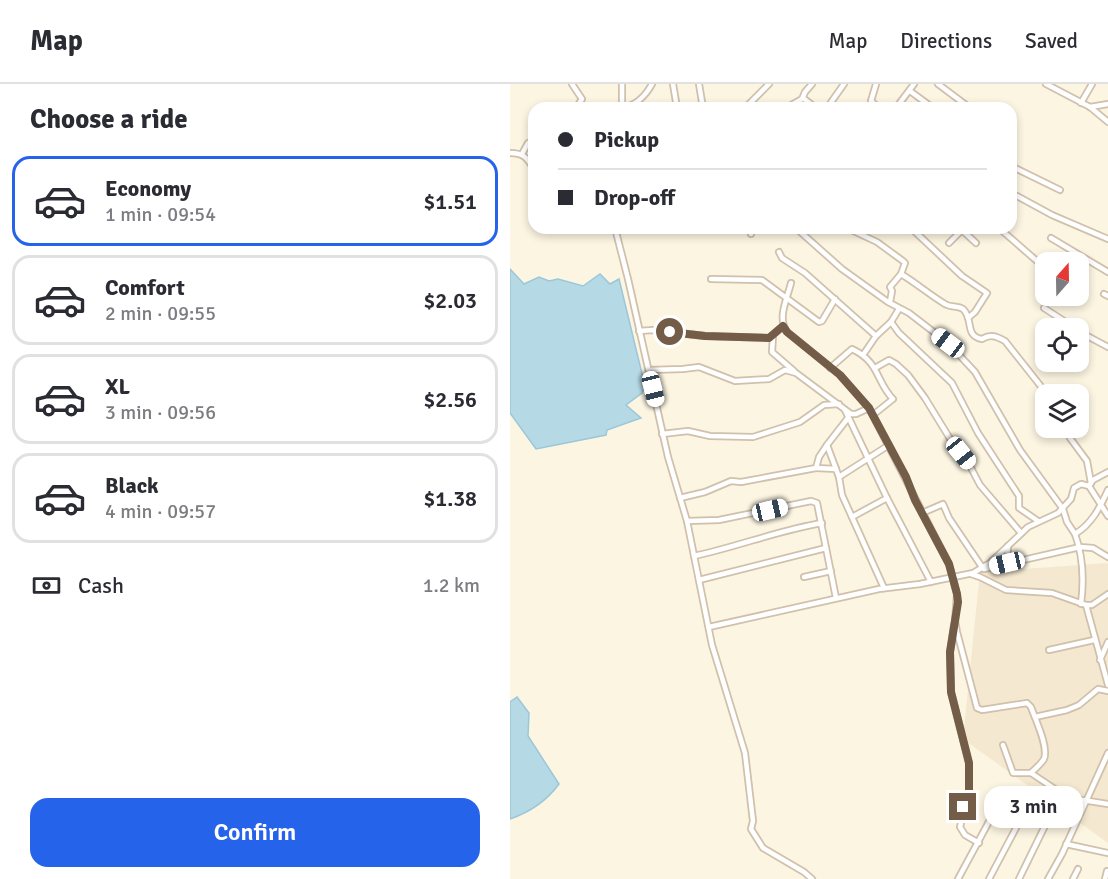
<!DOCTYPE html>
<meta charset="utf-8">
<style>
:root{--surface:#fff;--page:#f2f2f3;--text:#2b2b33;--muted:#7c7c81;--line:#e1e1e2;--accent:#2563eb}
body{margin:0;font-family:Signika,sans-serif;background:var(--page);color:var(--text);height:100vh;display:flex;flex-direction:column;font-size:22px;white-space:nowrap}
*{box-sizing:border-box;margin:0}
p{font-size:20px;color:var(--muted)}
.icon{flex:none;width:33px;height:33px;fill:none;stroke:currentColor;stroke-width:2;stroke-linecap:round;stroke-linejoin:round}
.map{position:relative;flex:1;overflow:hidden}
.panel{display:flex;flex-direction:column;background:var(--surface);width:510px}
.panel>*{flex:none}
.guide{position:absolute;left:18px;top:18px;width:489px;height:132px;border-radius:18px;box-shadow:0 3px 9px #0003;display:grid;align-content:center;height:132px;padding:0 30px;background:var(--surface)}
.needle{width:39px;rotate:20deg}
.buttons{position:absolute;left:525px;top:168px;display:grid;gap:12px}
.buttons a{display:grid;place-items:center;width:54px;height:54px;border-radius:12px;background:var(--surface);box-shadow:0 3px 9px #0003;font-size:30px}
.end{position:absolute;width:27px;height:27px;margin:-14px;border:8px solid #745d48;background:#fff;box-shadow:0 0 0 3px #fff}
.from{border-radius:50%}
.bubble{position:absolute;height:42px;border-radius:18px;background:var(--surface);box-shadow:0 3px 9px #0003;font-size:20px;font-weight:600;line-height:42px;text-align:center}
.car{position:absolute;width:18px;height:36px;margin:-18px -9px;border-radius:8px;box-shadow:0 0 4px 2px #0007;background:linear-gradient(#fff 24%,#345 0 40%,#fff 0 76%,#345 0 86%,#fff 0)}
.guide b{display:flex;align-items:center;gap:21px;height:57px;font-size:22px}
.guide b+b{border-top:2px solid var(--line)}
.guide i{width:15px;height:15px;background:var(--text)}
ul{padding:0;list-style:none}
li{display:flex;align-items:center;gap:18px;height:90px;margin:0 12px 9px;padding:0 18px;border:3px solid var(--line);border-radius:18px}
li div{flex:1}
li b{display:block;font-size:22px}
li em{font-style:normal;font-weight:600}
li.selected{border-color:var(--accent)}
li>.icon{width:54px;height:54px;stroke-width:1.5}
h2{padding:0 30px;font-size:27px;line-height:72px}
.pay{display:flex;align-items:center;gap:15px;height:66px;padding:0 30px;font-size:22px}
.pay p{margin-inline-start:auto}
.button{display:flex;gap:12px;margin-top:auto;padding:12px 30px}
.button a{flex:1;height:69px;border-radius:18px;background:var(--accent);color:#fff;font-size:24px;font-weight:600;line-height:69px;text-align:center}
header{display:flex;align-items:center;gap:36px;box-sizing:border-box;height:84px;padding:0 30px;background:var(--surface);border-bottom:2px solid var(--line)}
header strong{font-size:28px}
nav{display:flex;gap:33px;margin-inline-start:auto;font-size:21px}
main{display:flex;flex:1;min-height:0}
.map>svg:first-child{display:block}
</style>
<header>
<strong>Map</strong>
<nav><a>Map</a><a>Directions</a><a>Saved</a></nav>
</header>
<main>
<section class="panel">
<h2>Choose a ride</h2>
<ul>
<li class="selected"><svg class="icon" aria-label="car" viewBox="0 0 24 24"><path d="M5 17H2v-5l4-1 3-4h7l3 4 3 1v5h-3M9 17h6M6 11h13"/><circle cx="7" cy="17" r="2"/><circle cx="17" cy="17" r="2"/></svg><div><b>Economy</b><p>1 min · 09:54</p></div><em>$1.51</em></li>
<li><svg class="icon" aria-label="car" viewBox="0 0 24 24"><path d="M5 17H2v-5l4-1 3-4h7l3 4 3 1v5h-3M9 17h6M6 11h13"/><circle cx="7" cy="17" r="2"/><circle cx="17" cy="17" r="2"/></svg><div><b>Comfort</b><p>2 min · 09:55</p></div><em>$2.03</em></li>
<li><svg class="icon" aria-label="car" viewBox="0 0 24 24"><path d="M5 17H2v-5l4-1 3-4h7l3 4 3 1v5h-3M9 17h6M6 11h13"/><circle cx="7" cy="17" r="2"/><circle cx="17" cy="17" r="2"/></svg><div><b>XL</b><p>3 min · 09:56</p></div><em>$2.56</em></li>
<li><svg class="icon" aria-label="car" viewBox="0 0 24 24"><path d="M5 17H2v-5l4-1 3-4h7l3 4 3 1v5h-3M9 17h6M6 11h13"/><circle cx="7" cy="17" r="2"/><circle cx="17" cy="17" r="2"/></svg><div><b>Black</b><p>4 min · 09:57</p></div><em>$1.38</em></li>
</ul>
<div class="pay"><svg class="icon" aria-label="cash" viewBox="0 0 24 24"><path d="M3 7h18v10H3z"/><circle cx="12" cy="12" r="2"/></svg>Cash<p>1.2 km</p></div>
<div class="button"><a>Confirm</a></div>
</section>
<div class="map">
<svg width="598" height="795" viewBox="0 0 598 795">
<rect width="100%" height="100%" fill="#fcf5e2"/>
<polygon fill="#f4e8d0" points="598,479 598,759 453,655 470,488"/>
<g fill="#b6d9e6" stroke="#9cc7d8" stroke-width="1.5">
<polygon points="0,185 14,200 29,193 39,197 48,195 73,202 90,190 100,200 109,195 135,302 132,309 116,321 131,334 97,346 96,351 26,365 0,329"/>
<path d="M 7,613 L 19,629 L 18,652 L 49,700 C 36,718 20,728 0,735 L 0,618 Z"/>
</g>
<g fill="none" stroke-linecap="round" stroke-linejoin="round">
<defs>
<g id="minor">
<polyline points="62,0 72,15 66,24"/>
<polyline points="163,0 167,24"/>
<polyline points="189,0 193,24"/>
<polyline points="366,0 361,17 369,24"/>
<polyline points="428,0 460,24"/>
<polyline points="536,0 580,23 598,38"/>
<polyline points="400,7 423,24"/>
<polyline points="293,14 306,24"/>
<polyline points="571,19 582,0"/>
<polyline points="112,23 112,0"/>
<polyline points="580,23 598,20"/>
<path d="M 112,24 C 124,22 135,13 142,0"/>
<polyline points="235,24 259,0"/>
<polyline points="276,24 292,15 295,8 302,0"/>
<polyline points="317,24 334,0"/>
<polyline points="386,24 404,0"/>
<path d="M 0,69 C 14,69 17,74 24,85"/>
<polyline points="12,70 18,59 24,56"/>
<polyline points="501,82 550,106"/>
<polyline points="507,112 542,131 598,155"/>
<polyline points="105,144 118,195 158,373 177,437 202,561 235,669 243,737 241,745 253,764 294,788 302,795"/>
<polyline points="241,144 241,150"/>
<polyline points="286,144 332,185 378,218 399,229 438,259 465,288 510,366 553,425 557,438 565,450"/>
<polyline points="337,144 367,158 393,177 395,179 391,190"/>
<polyline points="401,144 452,192 477,209 465,228 458,234"/>
<polyline points="489,144 528,178"/>
<polyline points="452,146 466,159"/>
<polyline points="541,154 598,188"/>
<polyline points="439,159 452,146 450,144"/>
<polyline points="269,168 272,174 295,189 366,252"/>
<polyline points="201,195 252,196 309,238 312,237 325,215"/>
<path d="M 281,199 C 277,215 267,234 277,248 L 330,291 L 359,324 L 439,480 L 447,510 L 445,537 L 447,548 L 467,624 L 472,626 L 517,619 L 521,623 C 525,635 539,663 534,675 C 531,680 525,685 521,689"/>
<polyline points="594,210 598,212"/>
<path d="M 380,218 L 382,207 L 380,203 L 391,190 C 406,199 420,211 435,220 C 441,224 447,221 453,225 C 464,235 454,252 472,255 C 481,250 486,252 495,257 L 537,310"/>
<polyline points="534,224 565,244"/>
<polyline points="381,238 389,249 442,299 468,349 509,412 509,424 528,437"/>
<polyline points="129,247 143,246 195,252 259,254 273,242"/>
<polyline points="568,247 598,263"/>
<polyline points="263,252 262,268 284,287"/>
<polyline points="353,271 366,252 381,238 389,225"/>
<path d="M 320,284 L 342,265 C 370,278 366,298 383,315 L 363,331"/>
<polyline points="365,284 379,276 386,280 398,291 415,314 442,358 459,380 470,401 511,449"/>
<polyline points="139,286 173,285 189,283 225,297 259,295 275,286 286,289 341,330 346,330 359,324"/>
<polyline points="335,326 377,414 421,498"/>
<polyline points="556,344 560,354 577,377 581,399"/>
<polyline points="152,350 178,347 200,352 243,353 290,338 314,321 329,320"/>
<polyline points="317,361 338,334"/>
<polyline points="306,384 326,385"/>
<polyline points="329,393 379,361"/>
<polyline points="579,402 598,432"/>
<polyline points="170,414 195,408 221,397 231,398 306,384 309,373 317,361 329,393 332,411 374,504"/>
<polyline points="412,429 433,420 439,434 472,483"/>
<polyline points="342,433 377,414"/>
<polyline points="177,437 209,436 301,417 307,419 316,464"/>
<path d="M 184,472 C 227,463 269,446 312,439"/>
<polyline points="497,479 498,462"/>
<polyline points="474,485 570,463 583,464 598,473"/>
<polyline points="461,490 470,493 496,506 542,509 576,521 582,521 598,510"/>
<polyline points="294,493 321,487"/>
<polyline points="189,496 316,464 326,514"/>
<path d="M 571,520 C 574,497 573,472 565,450 C 582,440 590,423 598,406"/>
<polyline points="576,521 598,601"/>
<polyline points="444,541 440,568 441,608 459,679 459,706 450,743 455,751 469,759"/>
<polyline points="199,543 369,505 410,500 463,489 480,479 518,443 548,429 561,415 564,404 571,400 579,402 583,396 598,388"/>
<polyline points="539,566 584,556"/>
<polyline points="590,576 598,558"/>
<polyline points="525,633 557,626 569,621 588,605 598,607"/>
<polyline points="493,661 503,689 521,689 551,709 566,715 598,720"/>
<polyline points="556,760 598,769"/>
<polyline points="448,795 482,732"/>
<polyline points="479,795 506,744"/>
<polyline points="509,795 551,709"/>
<polyline points="538,795 552,770 598,669"/>
<polyline points="563,795 568,785"/>
<polyline points="595,795 597,787"/>
</g>
</defs>
<use href="#minor" stroke="#d0c0ac" stroke-width="8"/>
<use href="#minor" stroke="#fff" stroke-width="4.5"/>
</g>
<g fill="none" stroke-linecap="round" stroke-linejoin="round">
<polyline stroke="#745d48" stroke-width="8" points="160,248 195,252 259,254 273,242 277,248 330,291 359,324 396,393 405,416 439,480 447,510 448,518 440,568 441,608 459,679 459,706 453,723"/>
</g>
</svg>
<div class="buttons">
<a><svg class="needle" viewBox="-14 -14 28 28"><path d="M0-13l5 13h-10z" fill="#e53935"/><path d="M0 13l5-13h-10z" fill="#7c7c81"/></svg></a>
<a><svg class="icon" aria-label="locate" viewBox="0 0 24 24"><circle cx="12" cy="12" r="6"/><path d="M12 2v4M12 18v4M2 12h4M18 12h4"/></svg></a>
<a><svg class="icon" aria-label="layers" viewBox="0 0 24 24"><path d="M12 4l9 5-9 5-9-5zM3 14l9 5 9-5"/></svg></a>
</div>
<i class="end from" style="left:160px;top:248px"></i>
<i class="end" style="left:453px;top:723px"></i>
<div class="bubble" style="left:474px;top:702px;width:99px">3 min</div>
<i class="car" style="left:438px;top:259px;rotate:307deg"></i>
<i class="car" style="left:143px;top:305px;rotate:166deg"></i>
<i class="car" style="left:451px;top:369px;rotate:141deg"></i>
<i class="car" style="left:260px;top:426px;rotate:77deg"></i>
<i class="car" style="left:497px;top:479px;rotate:257deg"></i>
<div class="guide">
<b><i class="from"></i>Pickup</b>
<b><i></i>Drop-off</b>
</div>
</div>
</main>
